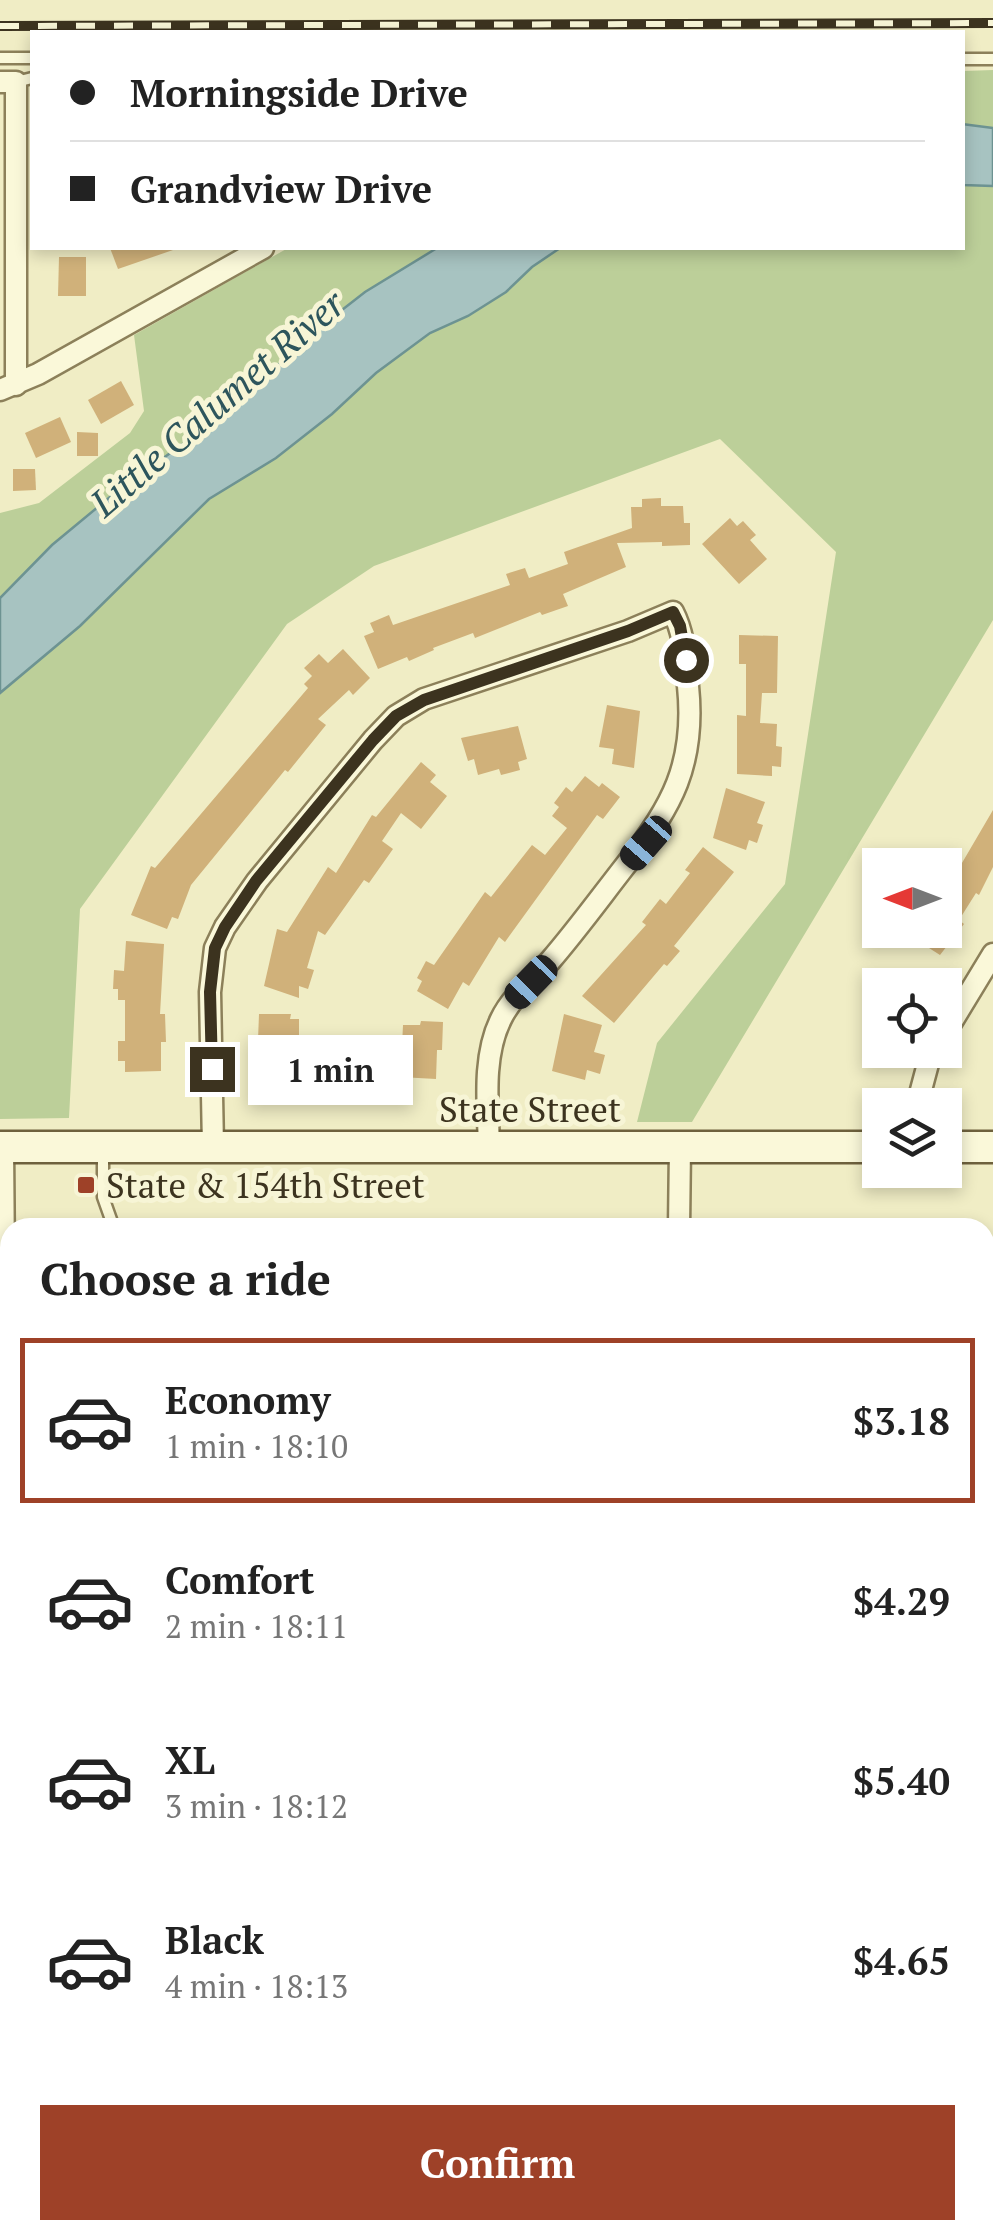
<!DOCTYPE html>
<meta charset="utf-8">
<style>
:root{--surface:#fff;--page:#f2f2f2;--text:#222;--muted:#767676;--line:#e0e0e0;--accent:#9e4128}
body{margin:0;font-family:"PT Serif",serif;background:var(--page);color:var(--text);height:100vh;display:flex;flex-direction:column;font-size:38px;white-space:nowrap}
*{box-sizing:border-box;margin:0}
p{font-size:32px;color:var(--muted)}
.icon{flex:none;width:55px;height:55px;fill:none;stroke:currentColor;stroke-width:2;stroke-linecap:round;stroke-linejoin:round}
.map{position:relative;flex:1;overflow:hidden}
.sheet{position:absolute;left:0px;top:1218px;width:995px;height:1022px;display:flex;flex-direction:column;background:var(--surface);border-radius:30px 30px 0 0;box-shadow:0 5px 15px #0003}
.sheet>*{flex:none}
.guide{position:absolute;left:30px;top:30px;width:935px;height:220px;border-radius:0px;box-shadow:0 5px 15px #0003;display:grid;align-content:center;height:220px;padding:0 40px;background:var(--surface)}
.needle{width:65px;rotate:270deg}
.tools{position:absolute;left:862px;top:848px;display:grid;gap:20px}
.tools a{display:grid;place-items:center;width:100px;height:100px;border-radius:0px;background:var(--surface);box-shadow:0 5px 15px #0003;font-size:50px}
.end{position:absolute;width:45px;height:45px;margin:-22px;border:12px solid #3c331f;background:#fff;box-shadow:0 0 0 5px #fff}
.from{border-radius:50%}
.bubble{position:absolute;height:70px;border-radius:0px;background:var(--surface);box-shadow:0 5px 15px #0003;font-size:32px;font-weight:700;line-height:70px;text-align:center}
.car{position:absolute;width:30px;height:60px;margin:-30px -15px;border-radius:12px;box-shadow:0 0 8px 2px #0007;background:linear-gradient(#222 24%,#8ab4d8 0 40%,#222 0 76%,#8ab4d8 0 86%,#222 0)}
.guide b{display:flex;align-items:center;gap:35px;height:95px;font-size:38px}
.guide b+b{border-top:2px solid var(--line)}
.guide i{width:25px;height:25px;background:var(--text)}
ul{padding:0;list-style:none}
li{display:flex;align-items:center;gap:30px;height:165px;margin:0 20px 15px;padding:0 20px;border:5px solid transparent;border-radius:0px}
li div{flex:1}
li b{display:block;font-size:38px}
li em{font-style:normal;font-weight:700}
li.selected{border-color:var(--accent)}
li>.icon{width:90px;height:90px;stroke-width:1.5}
h2{padding:0 40px;font-size:45px;line-height:120px}
.action{display:flex;gap:20px;margin-top:auto;padding:20px 40px}
.action a{flex:1;height:115px;border-radius:0px;background:var(--accent);color:#fff;font-size:40px;font-weight:700;line-height:115px;text-align:center}
.map>svg:first-child{display:block}
</style>
<div class="map">
<svg width="993" height="2238" viewBox="0 0 993 2238">
<rect width="100%" height="100%" fill="#f0edc5"/>
<g fill="#bccf99">
<polygon points="993,70 993,128 963,124 963,71"/>
<polygon points="963,185 993,186 993,620 692,1122 637,1122 657,1043 785,884 836,552 720,439 374,566 287,624 80,909 69,1118 0,1119 0,693 80,626 209,499 276,458 332,414 376,373 430,333 468,316 506,292 532,267 560,248 962,248"/>
<polygon points="288,248 437,248 365,292 324,324 251,390 52,545 0,598 0,513 39,503 130,433 144,411 134,335"/>
</g>
<g fill="#a7c3c1" stroke="#6d9392" stroke-width="2.5">
<polygon points="962,124 993,128 993,186 963,185"/>
<polygon points="437,248 560,248 532,267 506,292 468,316 430,333 376,373 332,414 276,458 209,499 80,626 0,693 0,598 52,545 116,492 219,418 324,324 365,292"/>
</g>
<g fill="#d0b17a">
<polygon points="110,248 173,248 173,250 118,269"/>
<polygon points="59,257 86,257 86,296 58,296"/>
<polygon points="121,381 134,405 101,424 88,400"/>
<polygon points="60,417 71,442 36,458 25,433"/>
<polygon points="77,432 98,433 98,456 77,456"/>
<polygon points="13,469 35,469 36,490 13,491"/>
<polygon points="661,498 661,506 683,506 684,523 690,523 690,545 662,546 662,542 617,543 626,567 563,594 568,606 542,615 540,612 475,638 473,633 433,648 434,650 409,661 407,657 378,669 364,636 374,632 370,623 389,615 393,625 510,585 506,574 525,568 529,578 568,564 564,552 632,528 631,507 642,507 642,499"/>
<polygon points="730,518 737,526 743,521 756,535 750,540 767,559 739,584 702,544"/>
<polygon points="739,635 778,636 777,693 762,693 760,723 777,724 776,746 782,747 781,767 772,766 772,776 737,774 737,715 746,716 746,664 739,664"/>
<polygon points="343,649 370,678 353,695 349,690 318,719 326,725 288,772 285,770 191,885 178,919 172,917 167,929 131,915 151,866 155,868 308,688 304,684 312,676 304,668 319,654 328,663"/>
<polygon points="607,705 640,711 634,768 612,764 614,749 599,747"/>
<polygon points="518,726 527,759 518,762 520,770 501,775 499,769 478,775 474,759 468,761 461,738"/>
<polygon points="421,762 436,775 430,782 447,796 421,829 401,813 382,841 393,849 369,883 364,880 325,935 318,931 307,968 314,970 308,989 299,986 299,998 264,986 277,929 287,932 328,867 336,873 372,815 376,817"/>
<polygon points="585,776 599,787 602,783 620,797 603,819 597,815 505,942 499,937 469,986 463,982 448,1009 417,991 422,981 417,978 426,961 434,965 485,892 491,897 532,845 545,855 567,828 552,816 559,807 554,803 566,787 572,792"/>
<polygon points="726,788 765,802 757,823 763,825 757,843 749,840 746,850 713,838"/>
<polygon points="993,810 993,867 979,895 976,893 959,920 964,924 940,955 918,941 925,930 945,930 945,892"/>
<polygon points="703,847 734,872 674,946 680,951 667,966 664,964 614,1023 582,996 646,925 642,922 660,899 666,904 690,873 685,870"/>
<polygon points="126,941 164,944 160,1014 165,1014 166,1042 161,1042 161,1071 125,1072 125,1061 118,1061 118,1041 125,1041 125,1000 118,1000 118,989 113,989 114,970 124,971"/>
<polygon points="259,1014 291,1014 290,1019 299,1019 299,1041 312,1041 312,1060 300,1060 300,1071 265,1071 266,1040 258,1040"/>
<polygon points="564,1014 602,1025 594,1052 605,1055 600,1074 587,1070 585,1080 552,1071"/>
<polygon points="421,1021 443,1022 442,1050 437,1050 436,1079 400,1077 401,1066 393,1065 393,1046 402,1046 403,1025 420,1025"/>
</g>
<g fill="none" stroke-linecap="round" stroke-linejoin="round">
<defs>
<g id="lane">
<polyline points="0,58 32,58"/>
<polyline points="962,59 993,59"/>
<polyline points="16,82 32,78"/>
<polyline points="103,1150 103,1197 114,1228"/>
<polyline points="985,2048 993,2048"/>
<polyline points="985,2132 993,2132"/>
<polyline points="54,2230 54,2238"/>
<polyline points="830,2238 830,2230"/>
</g>
<g id="street">
<polyline points="0,82 16,82 16,385"/>
<polyline points="0,390 38,374 263,248"/>
<polyline points="945,1033 993,954"/>
<polyline points="917,1105 929,1060 935,1050"/>
<path d="M 213,1146 L 210,992 L 215,948 L 225,927 L 257,881 L 373,740 L 396,716 L 424,699 L 628,631 L 673,612 C 685,635 685,661 688,686 C 696,763 672,808 625,866 C 600,898 576,931 550,961 C 533,980 512,996 501,1019 C 482,1057 488,1106 489,1147"/>
<polyline points="3,1147 8,1733 8,2238"/>
<polyline points="679,1228 680,1147"/>
<polyline points="985,2091 993,2091"/>
<polyline points="489,2230 489,2238"/>
</g>
<g id="secondary">
<polyline points="0,1147 880,1147"/>
<polyline points="945,1147 993,1147"/>
</g>
</defs>
<use href="#lane" stroke="#8c805a" stroke-width="15"/>
<use href="#street" stroke="#8c805a" stroke-width="25"/>
<use href="#secondary" stroke="#6e613d" stroke-width="35"/>
<use href="#lane" stroke="#faf8d9" stroke-width="10"/>
<use href="#street" stroke="#faf8d9" stroke-width="20"/>
<use href="#secondary" stroke="#faf8d9" stroke-width="30"/>
<defs>
<polyline id="rail" points="0,26 993,23"/>
</defs>
<use href="#rail" stroke="#3c331f" stroke-width="10"/>
<use href="#rail" stroke="#f7f5d6" stroke-width="6" stroke-dasharray="19" stroke-linecap="butt"/>
</g>
<g fill="none" stroke-linecap="round" stroke-linejoin="round">
<polyline stroke="#3c331f" stroke-width="12" points="212,1069 210,992 215,948 225,927 256,881 373,740 396,716 424,700 628,631 673,612 680,626 686,660"/>
</g>
<rect fill="#9e4128" stroke="#f7f5d6" stroke-width="4" x="76" y="1175" width="20" height="20" rx="5"/>
<g text-anchor="middle" dominant-baseline="central" stroke-width="10" stroke-linejoin="round" paint-order="stroke">
<g font-size="35" fill="#3c331f" stroke="#f7f5d6">
<text x="530" y="1109">State Street</text>
</g>
<g font-size="35" fill="#3c331f" stroke="#f7f5d6" text-anchor="start">
<text x="106" y="1185">State &amp; 154th Street</text>
</g>
<g font-size="38" font-style="italic" fill="#2d555c" stroke="#f7f5d6">
<text transform="translate(217 403) rotate(-41)">Little Calumet River</text>
</g>
</g>
</svg>
<div class="tools">
<a><svg class="needle" viewBox="-14 -14 28 28"><path d="M0-13l5 13h-10z" fill="#e53935"/><path d="M0 13l5-13h-10z" fill="#767676"/></svg></a>
<a><svg class="icon" aria-label="locate" viewBox="0 0 24 24"><circle cx="12" cy="12" r="6"/><path d="M12 2v4M12 18v4M2 12h4M18 12h4"/></svg></a>
<a><svg class="icon" aria-label="layers" viewBox="0 0 24 24"><path d="M12 4l9 5-9 5-9-5zM3 14l9 5 9-5"/></svg></a>
</div>
<i class="end from" style="left:686px;top:660px"></i>
<i class="end" style="left:212px;top:1069px"></i>
<div class="bubble" style="left:248px;top:1035px;width:165px">1 min</div>
<i class="car" style="left:646px;top:843px;rotate:221deg"></i>
<i class="car" style="left:531px;top:982px;rotate:224deg"></i>
<div class="guide">
<b><i class="from"></i>Morningside Drive</b>
<b><i></i>Grandview Drive</b>
</div>
<section class="sheet">
<h2>Choose a ride</h2>
<ul>
<li class="selected"><svg class="icon" aria-label="car" viewBox="0 0 24 24"><path d="M5 17H2v-5l4-1 3-4h7l3 4 3 1v5h-3M9 17h6M6 11h13"/><circle cx="7" cy="17" r="2"/><circle cx="17" cy="17" r="2"/></svg><div><b>Economy</b><p>1 min · 18:10</p></div><em>$3.18</em></li>
<li><svg class="icon" aria-label="car" viewBox="0 0 24 24"><path d="M5 17H2v-5l4-1 3-4h7l3 4 3 1v5h-3M9 17h6M6 11h13"/><circle cx="7" cy="17" r="2"/><circle cx="17" cy="17" r="2"/></svg><div><b>Comfort</b><p>2 min · 18:11</p></div><em>$4.29</em></li>
<li><svg class="icon" aria-label="car" viewBox="0 0 24 24"><path d="M5 17H2v-5l4-1 3-4h7l3 4 3 1v5h-3M9 17h6M6 11h13"/><circle cx="7" cy="17" r="2"/><circle cx="17" cy="17" r="2"/></svg><div><b>XL</b><p>3 min · 18:12</p></div><em>$5.40</em></li>
<li><svg class="icon" aria-label="car" viewBox="0 0 24 24"><path d="M5 17H2v-5l4-1 3-4h7l3 4 3 1v5h-3M9 17h6M6 11h13"/><circle cx="7" cy="17" r="2"/><circle cx="17" cy="17" r="2"/></svg><div><b>Black</b><p>4 min · 18:13</p></div><em>$4.65</em></li>
</ul>
<div class="action"><a>Confirm</a></div>
</section>
</div>
